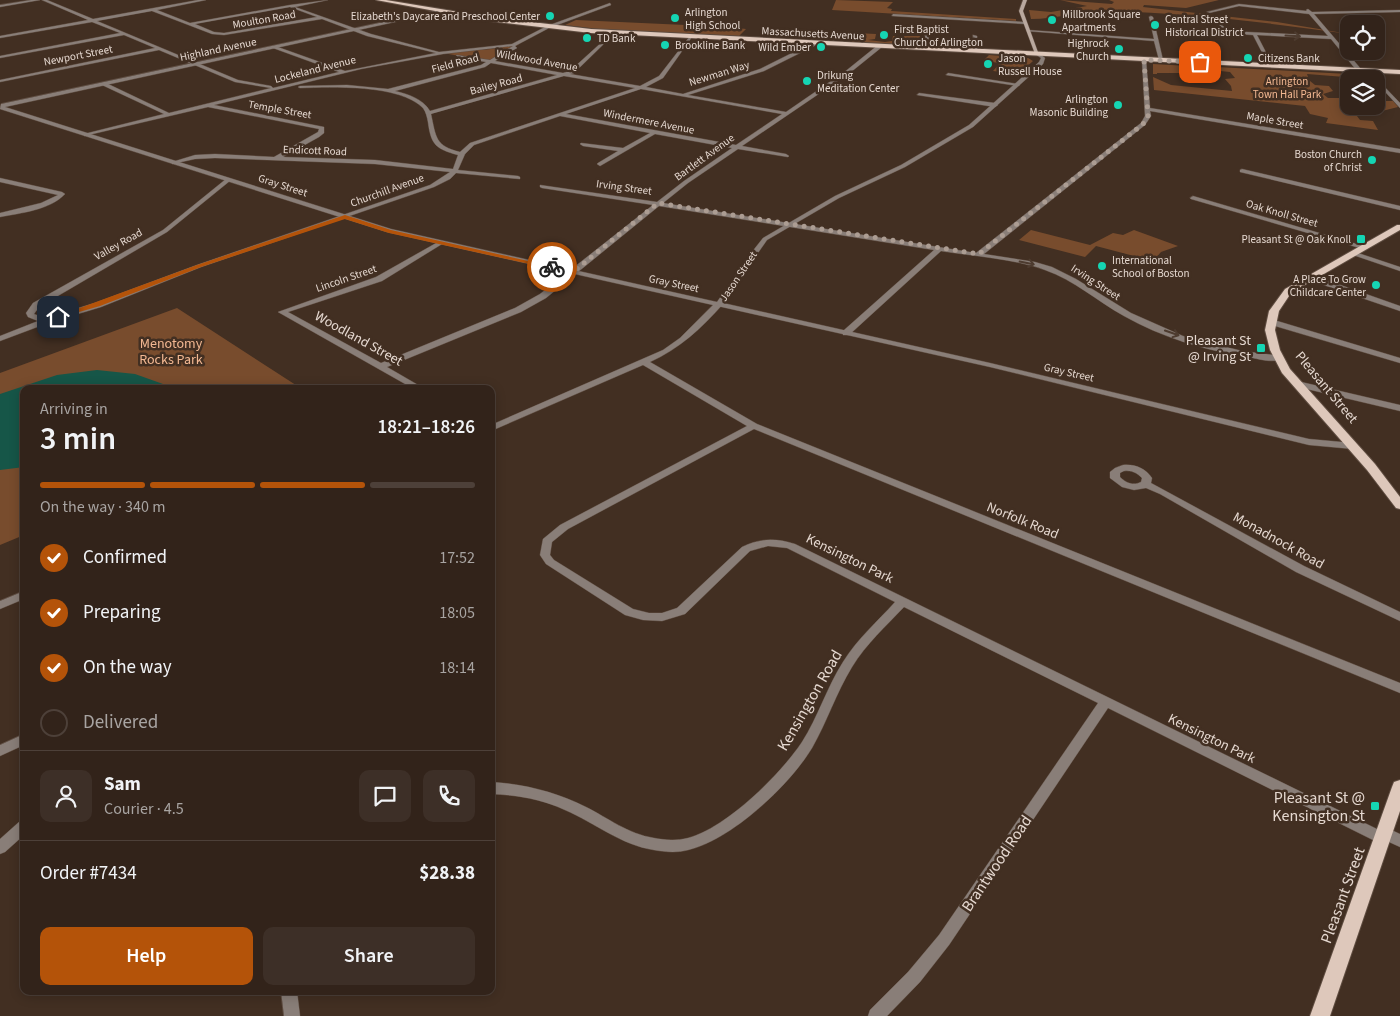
<!DOCTYPE html>
<html lang="en">
<head>
<meta charset="utf-8">
<style>
  body { margin:0; font-family:"Source Sans 3",sans-serif; background:#3d2f27; color:#f1f3f6; height:100vh; display:flex; flex-direction:column; font-size:19px; white-space:nowrap }
  * { box-sizing:border-box; margin:0 }
  p { font-size:16px; color:#a8a4a2 }
  .icon { flex:none; width:28px; height:28px; fill:none; stroke:currentColor; stroke-width:2; stroke-linecap:round; stroke-linejoin:round }
  .map { position:relative; flex:1; overflow:hidden }
  .drawer { position:absolute; left:20px; top:385px; width:475px; height:610px; display:flex; flex-direction:column; background:#32231a; border-radius:10px; box-shadow:0 2px 12px #0003,0 0 0 1px #4d4039 }
  .drawer>* { flex:none }
  .tools { position:absolute; left:1340px; top:15px; display:grid; gap:10px }
  .tools a { display:grid; place-items:center; width:45px; height:45px; border-radius:10px; background:#32231a; box-shadow:0 2px 12px #0003,0 0 0 1px #4d4039; font-size:25px }
  .pin { position:absolute; display:grid; place-items:center; width:42px; height:42px; color:#fff; margin:-21px; border-radius:10px; box-shadow:0 2px 8px #0006 }
  .courier { position:absolute; display:grid; place-items:center; width:50px; height:50px; margin:-25px; border:4px solid #b45309; border-radius:50%; background:#fff; color:#222; box-shadow:0 1px 6px #0007 }
  .head em { font-style:normal; font-weight:600 }
  .head div { display:flex; flex-direction:column-reverse }
  .head { display:flex; align-items:center; justify-content:space-between; height:85px; padding:0 20px }
  h1 { font-size:32px; font-weight:600; line-height:38px }
  .bar { display:grid; grid-template-columns:repeat(4,1fr); gap:8px 5px; align-content:center; height:60px; padding:0 20px }
  .bar i { height:6px; border-radius:4px; background:#4d4039 }
  .bar .selected { background:#b45309 }
  .bar p { grid-column:span 4 }
  .line { display:flex; align-items:center; gap:12px; padding:0 20px; border-top:1px solid #4d4039 }
  .line div { flex:1 }
  .round { display:grid; place-items:center; flex:none; width:52px; height:52px; border-radius:10px; background:#3d2f27 }
  ol { padding:0 20px; list-style:none }
  li { display:flex; align-items:center; gap:15px; height:55px }
  li p { margin-inline-start:auto }
  li .icon { padding:5px; border-radius:50%; background:#b45309; color:#fff; stroke-width:4 }
  li:last-child { color:#a8a4a2 }
  li i { width:28px; height:28px; border:2px solid #4d4039; border-radius:50% }
  .action { display:flex; gap:10px; margin-top:auto; padding:10px 20px }
  .action a { flex:1; height:58px; border-radius:10px; background:#b45309; color:#fff; font-size:20px; font-weight:600; line-height:58px; text-align:center }
  .action a+a { background:#3d2f27; color:#f1f3f6 }
  .map>svg:first-child { display:block }
  .green { fill:#784c2d }
  .water { fill:#165648 }
  .lines { fill:none; stroke-linecap:round; stroke-linejoin:round }
  .minor-casing { stroke:#5f4d41; stroke-width:1 }
  .tertiary-casing { stroke:#5f4d41; stroke-width:1 }
  .secondary-casing { stroke:#5f4d41; stroke-width:1 }
  .primary-casing { stroke:#5f4d41; stroke-width:2 }
  .minor { fill:#897e78; fill-rule:evenodd }
  .tertiary { fill:#897e78; fill-rule:evenodd }
  .secondary { fill:#b9a89e; fill-rule:evenodd }
  .primary { fill:#dec8bb; fill-rule:evenodd }
  .oneway { stroke:#4d3b2f }
  .route { fill:#b45309 }
  .done { stroke:#ac9d93; stroke-width:5; stroke-dasharray:0 9 }
  .poi-dot { fill:#15d5b3; stroke:#422f22; stroke-width:2 }
  .labels { text-anchor:middle; stroke-width:5; stroke-linejoin:round; paint-order:stroke }
  .far-poi-label { font-size:11px; fill:#e5d8d0; stroke:#422f22; text-anchor:start }
  .far-street-label { font-size:11px; fill:#e5d8d0; stroke:#422f22 }
  .far-park-label { font-size:11px; fill:#f3b892; stroke:#422f22 }
  .street-label { font-size:14px; fill:#e5d8d0; stroke:#422f22 }
  .poi-label { font-size:14px; fill:#e5d8d0; stroke:#422f22; text-anchor:end }
  .park-label { font-size:14px; fill:#f3b892; stroke:#422f22 }
  .near-street-label { font-size:16px; fill:#e5d8d0; stroke:#422f22 }
  .near-poi-label { font-size:16px; fill:#e5d8d0; stroke:#422f22; text-anchor:end }
</style>
</head>
<body>
<div class="map">
<svg width="1400" height="1016" viewBox="0 0 1400 1016">
  <rect width="100%" height="100%" fill="#422f22"/>
  <path class="green" d="M836 0 893 2 887 8 892 9 891 11 1016 19V21L832 10Z
    M1060 0 1112 4 1114 2 1109 0H1219L1186 8 1144 5 1143 7 1277 22 1349 34C1270 23 1190 13 1110 11 1084 10 1057 19 1031 19L1029 10 1051 12 1087 6Z
    M576 20 729 27 746 29 739 36 598 29 565 25Z
    M855 33 876 34 875 39 868 40 885 42 892 41 893 36H926V49L850 45Z
    M522 42 493 62 443 53 491 49Z
    M989 55 1028 58 1033 61 1019 74 993 71 1000 63 983 61Z
    M1153 64 1189 66 1191 70 1182 69 1183 73H1157V74H1153Z
    M1217 67 1367 75 1370 79 1307 74 1308 77H1305L1315 85 1329 86 1333 91 1323 94 1328 98H1349V106H1376V101H1393L1398 107 1382 111 1351 108 1360 120 1373 121 1378 130 1326 123 1328 118 1310 114 1305 106 1154 90 1153 77 1171 85 1232 91 1231 86 1225 79 1235 78 1230 72 1220 71Z
    M1031 230 1090 245 1113 233 1123 235 1134 230 1178 246 1161 252 1153 261 1096 246 1085 257 1019 240Z
    M177 308 302 389H24V535L0 545V373Z"/>
  <path class="water" d="M97 370 135 374 177 389H24V467L0 470V394L57 375Z"/>
  <g class="lines">
    <defs>
      <path id="minor" d="M31 0H40L0 7V5Z
        M42 0H47L93 19 198 0H206L157 10 190 23 290 5 328 0 295 7 371 34 439 52 512 44 547 26 610 3 611 5 549 28 515 46 517 48 495 61 563 73 570 71 613 32 614 34 574 73 570 74 640 86 659 76 690 36 692 37 663 78 646 87 683 94 760 69 814 42H818V44L764 71 688 95 786 112 847 70 878 45H882V47L851 72 742 146 786 154 789 156 788 157 738 149 688 183 663 203 976 253 1141 123 1145 116 1142 60 1144 59 1146 60 1150 108 1400 149V153L1150 111 1151 116 1145 125 984 254 1035 262 1052 267 1076 279 1131 313 1183 336 1242 351 1281 356 1282 358C1275 364 1258 359 1249 357 1206 351 1161 337 1124 316 1097 301 1074 280 1045 270 1016 259 972 256 941 251L849 335H843V331L934 250 659 206 546 298 521 312 387 367 425 389H414L278 312 376 277 438 242H442V244L382 281 288 312 381 363 515 308 540 294 653 205 542 188 540 187V185L657 202 684 181 732 148 655 134 600 166 597 164 598 163 618 151 583 146 580 144 581 143 623 148 650 133 560 116 474 145 465 154 458 170 518 176 520 177V179L456 173 450 179 434 187 201 267 101 307 48 323 0 341V336L38 321 28 317 26 313 33 303 163 230 226 179 231 180 167 232 39 307 34 314 45 318 95 303 197 265 430 185 450 172 375 164 215 158 195 159 172 164V162L195 155 215 154 274 157 318 132 319 129 208 107 84 136V134L164 114 102 85V83H106L169 113 271 88 235 82 159 50 0 82V80L155 48 124 35 0 58V56L120 33 92 22 0 38V36L88 20ZM290 7 317 17 224 33 214 32 195 24ZM152 11 212 34 224 35 322 19 367 36 436 53 345 71 275 46 273 48 339 72 273 88 271 86 238 80 97 21ZM513 46 490 60 456 55 458 57 486 62 481 65 388 89 347 85 300 86 298 87 300 88C332 87 399 84 423 108 426 112 427 117 428 122 431 145 436 149 458 155L453 169 375 160 283 157 319 137 324 133V127L214 105 361 69 443 54ZM491 63 557 75 430 111C423 99 408 94 395 91L485 67ZM564 76 635 88 470 143 460 152C435 146 436 137 431 114ZM641 89 782 114 736 145 566 114Z
        M1239 4 1307 11 1306 10 1308 9 1312 12 1400 10V12L1314 14 1361 69V71H1357L1331 39 1257 35 1273 66 1271 67 1269 66 1253 35 1226 33 1216 21H1218L1228 31 1328 36 1309 14 1239 6 1209 13 1207 12Z
        M893 14 1025 22 1027 23 1025 24 892 16Z
        M1151 16 1153 17 1163 60 1161 61 1159 60 1154 41 1026 31 1028 30 1154 39 1149 17Z
        M927 32 929 33 928 49 926 50 924 49 925 33Z
        M973 35 977 36 979 52 975 51Z
        M948 73 1018 84 1020 85 1018 86 946 75Z
        M1376 78 1400 103V108L1376 82V79H1374Z
        M919 93 995 103 998 105 995 107 917 95Z
        M1242 169 1400 206V210L1240 172V170Z
        M0 178 62 192 65 194C50 210 21 213 0 217V213L41 203 58 195 0 182Z
        M1193 196 1367 247 1368 248 1363 249 1191 199 1190 198Z
        M1355 252 1400 267V271L1353 255V253Z
        M1309 276H1315L1400 306V311L1309 280Z
        M716 302H722L723 304C702 328 679 349 650 362L757 424 1400 683V693L754 429 568 529 552 542 550 555 554 560 633 609 649 613H662L677 608 742 547C760 538 776 538 795 544L1379 830 1385 827 1400 834V847L1389 842 1384 845 1379 843 1108 708 949 945 920 982 887 1016H868L870 1010 908 972 939 935 1098 703 904 607C886 626 866 644 852 667 836 693 827 722 812 748 789 786 731 840 688 850 677 853 665 852 654 850 621 845 595 823 565 810 542 799 517 795 491 794V782C524 784 556 792 586 807 608 818 628 834 654 838 664 840 677 841 688 838 726 828 780 775 802 742 818 717 827 687 843 662 857 639 877 622 895 602L787 548 768 546 750 551 685 614 662 621 643 620 625 615 546 564 540 555 543 539 560 525 747 426 643 365 491 431V425L663 350 680 338Z
        M1268 320H1274L1400 358V363L1268 324Z
        M1297 381 1400 405V411L1294 386 1293 384Z
        M1123 465C1135 464 1145 468 1152 478L1151 483 1304 566 1400 612V621L1296 572 1160 494 1146 488 1134 490 1122 487 1110 478V472L1115 468ZM1124 471C1132 470 1137 473 1142 478L1141 482C1133 486 1126 483 1120 477V473Z
        M24 591V599L0 609V601Z
        M24 734V745L0 756V745Z
        M24 820V835L5 852 0 854V839L19 822Z
        M281 991H297L300 1016H284Z"/>
      <path id="tertiary" d="M440 10 441 12 5 107 391 229 717 302 748 257 763 238 835 196 901 165 969 125 1039 62 1041 58 1035 54 1039 53 1045 58 1043 64 973 127 905 167 839 198 767 240 723 303 990 363 1309 439 1353 443 1358 446 1353 449 1309 445 990 367 387 232 0 109 1 104Z"/>
      <path id="secondary" d="M1023 0H1027L1023 11 1039 55 1035 54 1019 11Z"/>
      <path id="primary" d="M376 0H386L489 17 591 29 1400 70V74L591 33 489 21Z
        M1397 225H1400V230L1291 293 1279 311 1275 330 1280 350 1290 369 1375 464 1400 497V509L1396 508 1367 470 1282 373 1270 350 1265 330 1269 311 1285 289Z
        M1400 780V811L1330 1016H1310L1392 787 1394 782Z"/>
    </defs>
    <use href="#minor" class="minor-casing"/>
    <use href="#tertiary" class="tertiary-casing"/>
    <use href="#secondary" class="secondary-casing"/>
    <use href="#primary" class="primary-casing"/>
    <use href="#minor" class="minor"/>
    <use href="#tertiary" class="tertiary"/>
    <use href="#secondary" class="secondary"/>
    <use href="#primary" class="primary"/>
  </g>
  <defs><path id="oneway-shaft" d="M-6 0H5M1.5-3L5.5 0L1.5 3" fill="none" stroke-width="1.6" stroke-linecap="round" stroke-linejoin="round" transform="scale(1.25)"/></defs>
  <g class="oneway">
    <use href="#oneway-shaft" transform="translate(1293 36) rotate(3)"/>
    <use href="#oneway-shaft" transform="translate(1027 263) rotate(11)"/>
    <use href="#oneway-shaft" transform="translate(1172 333) rotate(19)"/>
  </g>
  <path class="route" d="M345 215 391 230 555 267 552 269 389 233 345 219 201 267 100 306 58 318 55 317 197 265Z"/>
  <g class="lines">
    <path class="done" d="M552 267 573 272 658 203 979 254 1143 124 1148 116 1144 60 1200 62"/>
  </g>
  <g class="poi-dot">
    <circle cx="550" cy="16" r="5"/>
    <circle cx="675" cy="18" r="5"/>
    <circle cx="1052" cy="20" r="5"/>
    <circle cx="1155" cy="25" r="5"/>
    <circle cx="884" cy="35" r="5"/>
    <circle cx="587" cy="38" r="5"/>
    <circle cx="665" cy="45" r="5"/>
    <circle cx="821" cy="47" r="5"/>
    <circle cx="1119" cy="49" r="5"/>
    <circle cx="1248" cy="58" r="5"/>
    <circle cx="988" cy="64" r="5"/>
    <circle cx="807" cy="81" r="5"/>
    <circle cx="1118" cy="105" r="5"/>
    <circle cx="1372" cy="160" r="5"/>
    <rect x="1356" y="234" width="10" height="10" rx="2.5"/>
    <circle cx="1102" cy="266" r="5"/>
    <circle cx="1376" cy="285" r="5"/>
    <rect x="1256" y="343" width="10" height="10" rx="2.5"/>
    <rect x="1370" y="801" width="10" height="10" rx="2.5"/>
  </g>
  <g class="labels">
    <g class="far-poi-label">
      <text x="685" y="16">Arlington<tspan x="685" dy="13">High School</tspan></text>
      <text x="1062" y="18">Millbrook Square<tspan x="1062" dy="13">Apartments</tspan></text>
      <text x="540" y="20" text-anchor="end">Elizabeth's Daycare and Preschool Center</text>
      <text x="1165" y="23">Central Street<tspan x="1165" dy="13">Historical District</tspan></text>
      <text x="894" y="33">First Baptist<tspan x="894" dy="13">Church of Arlington</tspan></text>
      <text x="597" y="42">TD Bank</text>
      <text x="1109" y="47" text-anchor="end">Highrock<tspan x="1109" dy="13">Church</tspan></text>
      <text x="675" y="49">Brookline Bank</text>
      <text x="811" y="51" text-anchor="end">Wild Ember</text>
      <text x="998" y="62">Jason<tspan x="998" dy="13">Russell House</tspan></text>
      <text x="1258" y="62">Citizens Bank</text>
      <text x="817" y="79">Drikung<tspan x="817" dy="13">Meditation Center</tspan></text>
      <text x="1108" y="103" text-anchor="end">Arlington<tspan x="1108" dy="13">Masonic Building</tspan></text>
      <text x="1362" y="158" text-anchor="end">Boston Church<tspan x="1362" dy="13">of Christ</tspan></text>
      <text x="1351" y="243" text-anchor="end">Pleasant St @ Oak Knoll</text>
      <text x="1112" y="264">International<tspan x="1112" dy="13">School of Boston</tspan></text>
      <text x="1366" y="283" text-anchor="end">A Place To Grow<tspan x="1366" dy="13">Childcare Center</tspan></text>
    </g>
    <g class="far-street-label">
      <text transform="translate(264 19) rotate(-10)" y="4">Moulton Road</text>
      <text transform="translate(813 33) rotate(3)" y="4">Massachusetts Avenue</text>
      <text transform="translate(218 49) rotate(-12)" y="4">Highland Avenue</text>
      <text transform="translate(78 55) rotate(-11)" y="4">Newport Street</text>
      <text transform="translate(537 60) rotate(10)" y="4">Wildwood Avenue</text>
      <text transform="translate(455 63) rotate(-15)" y="4">Field Road</text>
      <text transform="translate(315 69) rotate(-14)" y="4">Lockeland Avenue</text>
      <text transform="translate(719 73) rotate(-17)" y="4">Newman Way</text>
      <text transform="translate(496 84) rotate(-15)" y="4">Bailey Road</text>
      <text transform="translate(280 109) rotate(10)" y="4">Temple Street</text>
      <text transform="translate(1275 120) rotate(10)" y="4">Maple Street</text>
      <text transform="translate(649 121) rotate(11)" y="4">Windermere Avenue</text>
      <text transform="translate(315 150) rotate(2)" y="4">Endicott Road</text>
      <text transform="translate(704 157) rotate(-36)" y="4">Bartlett Avenue</text>
      <text transform="translate(283 185) rotate(18)" y="4">Gray Street</text>
      <text transform="translate(624 187) rotate(8)" y="4">Irving Street</text>
      <text transform="translate(387 190) rotate(-20)" y="4">Churchill Avenue</text>
      <text transform="translate(1282 213) rotate(16)" y="4">Oak Knoll Street</text>
      <text transform="translate(118 244) rotate(-29)" y="4">Valley Road</text>
      <text transform="translate(738 276) rotate(-56)" y="4">Jason Street</text>
      <text transform="translate(346 278) rotate(-19)" y="4">Lincoln Street</text>
      <text transform="translate(1096 282) rotate(33)" y="4">Irving Street</text>
      <text transform="translate(674 283) rotate(12)" y="4">Gray Street</text>
      <text transform="translate(1069 372) rotate(13)" y="4">Gray Street</text>
    </g>
    <g class="far-park-label">
      <text x="1287" y="85">Arlington<tspan x="1287" dy="13">Town Hall Park</tspan></text>
    </g>
    <g class="street-label">
      <text transform="translate(359 338) rotate(29)" y="5">Woodland Street</text>
      <text transform="translate(1327 387) rotate(50)" y="5">Pleasant Street</text>
      <text transform="translate(1023 520) rotate(22)" y="5">Norfolk Road</text>
      <text transform="translate(1279 540) rotate(29)" y="5">Monadnock Road</text>
      <text transform="translate(850 558) rotate(26)" y="5">Kensington Park</text>
      <text transform="translate(1212 738) rotate(26)" y="5">Kensington Park</text>
    </g>
    <g class="poi-label">
      <text x="1251" y="345">Pleasant St<tspan x="1251" dy="16">@ Irving St</tspan></text>
    </g>
    <g class="park-label">
      <text x="171" y="348">Menotomy<tspan x="171" dy="16">Rocks Park</tspan></text>
    </g>
    <g class="near-street-label">
      <text transform="translate(809 700) rotate(-60)" y="6">Kensington Road</text>
      <text transform="translate(996 863) rotate(-56)" y="6">Brantwood Road</text>
      <text transform="translate(1342 895) rotate(-70)" y="6">Pleasant Street</text>
    </g>
    <g class="near-poi-label">
      <text x="1365" y="803">Pleasant St @<tspan x="1365" dy="18">Kensington St</tspan></text>
    </g>
  </g>
</svg>
<div class="tools">
<a><svg class="icon" aria-label="locate" viewBox="0 0 24 24"><circle cx="12" cy="12" r="6"/><path d="M12 2v4M12 18v4M2 12h4M18 12h4"/></svg></a>
<a><svg class="icon" aria-label="layers" viewBox="0 0 24 24"><path d="M12 4l9 5-9 5-9-5zM3 14l9 5 9-5"/></svg></a>
</div>
<div class="pin" style="left:1200px;top:62px;background:#ea580c"><svg class="icon" aria-label="bag" viewBox="0 0 24 24"><path d="M5 8h14l-1 12H6zM9 8a3 3 0 0 1 6 0"/></svg></div>
<div class="pin" style="left:58px;top:317px;background:#1f2937"><svg class="icon" aria-label="home" viewBox="0 0 24 24"><path d="M3 11l9-7 9 7M6 9v11h12V9"/></svg></div>
<div class="courier" style="left:552px;top:267px"><svg class="icon" aria-label="bike" viewBox="0 0 24 24"><circle cx="6" cy="16" r="4"/><circle cx="18" cy="16" r="4"/><path d="M6 16l4-8h5l3 8M10 8l3 8H6M13 5h3"/></svg></div>
<section class="drawer">
<div class="head"><div><h1>3 min</h1><p>Arriving in</p></div><em>18:21–18:26</em></div>
<div class="bar"><i class="selected"></i><i class="selected"></i><i class="selected"></i><i></i><p>On the way · 340 m</p></div>
<ol>
<li><svg class="icon" aria-label="check" viewBox="0 0 24 24"><path d="M5 12l5 5 9-10"/></svg>Confirmed<p>17:52</p></li>
<li><svg class="icon" aria-label="check" viewBox="0 0 24 24"><path d="M5 12l5 5 9-10"/></svg>Preparing<p>18:05</p></li>
<li><svg class="icon" aria-label="check" viewBox="0 0 24 24"><path d="M5 12l5 5 9-10"/></svg>On the way<p>18:14</p></li>
<li><i></i>Delivered</li>
</ol>
<div class="line" style="height:90px"><a class="round"><svg class="icon" aria-label="person" viewBox="0 0 24 24"><circle cx="12" cy="8" r="4"/><path d="M4 21q1-7 8-7t8 7"/></svg></a><div><b>Sam</b><p>Courier · 4.5</p></div><a class="round"><svg class="icon" aria-label="chat" viewBox="0 0 24 24"><path d="M4 5h16v11H9l-5 4z"/></svg></a><a class="round"><svg class="icon" aria-label="phone" viewBox="0 0 24 24"><path d="M5 4h4l2 5-3 2q2 4 5 5l2-3 5 2v4C11 20 4 13 5 4z"/></svg></a></div>
<div class="line" style="height:65px"><div>Order #7434</div><b>$28.38</b></div>
<div class="action"><a>Help</a><a>Share</a></div>
</section>
</div>
</body>
</html>
